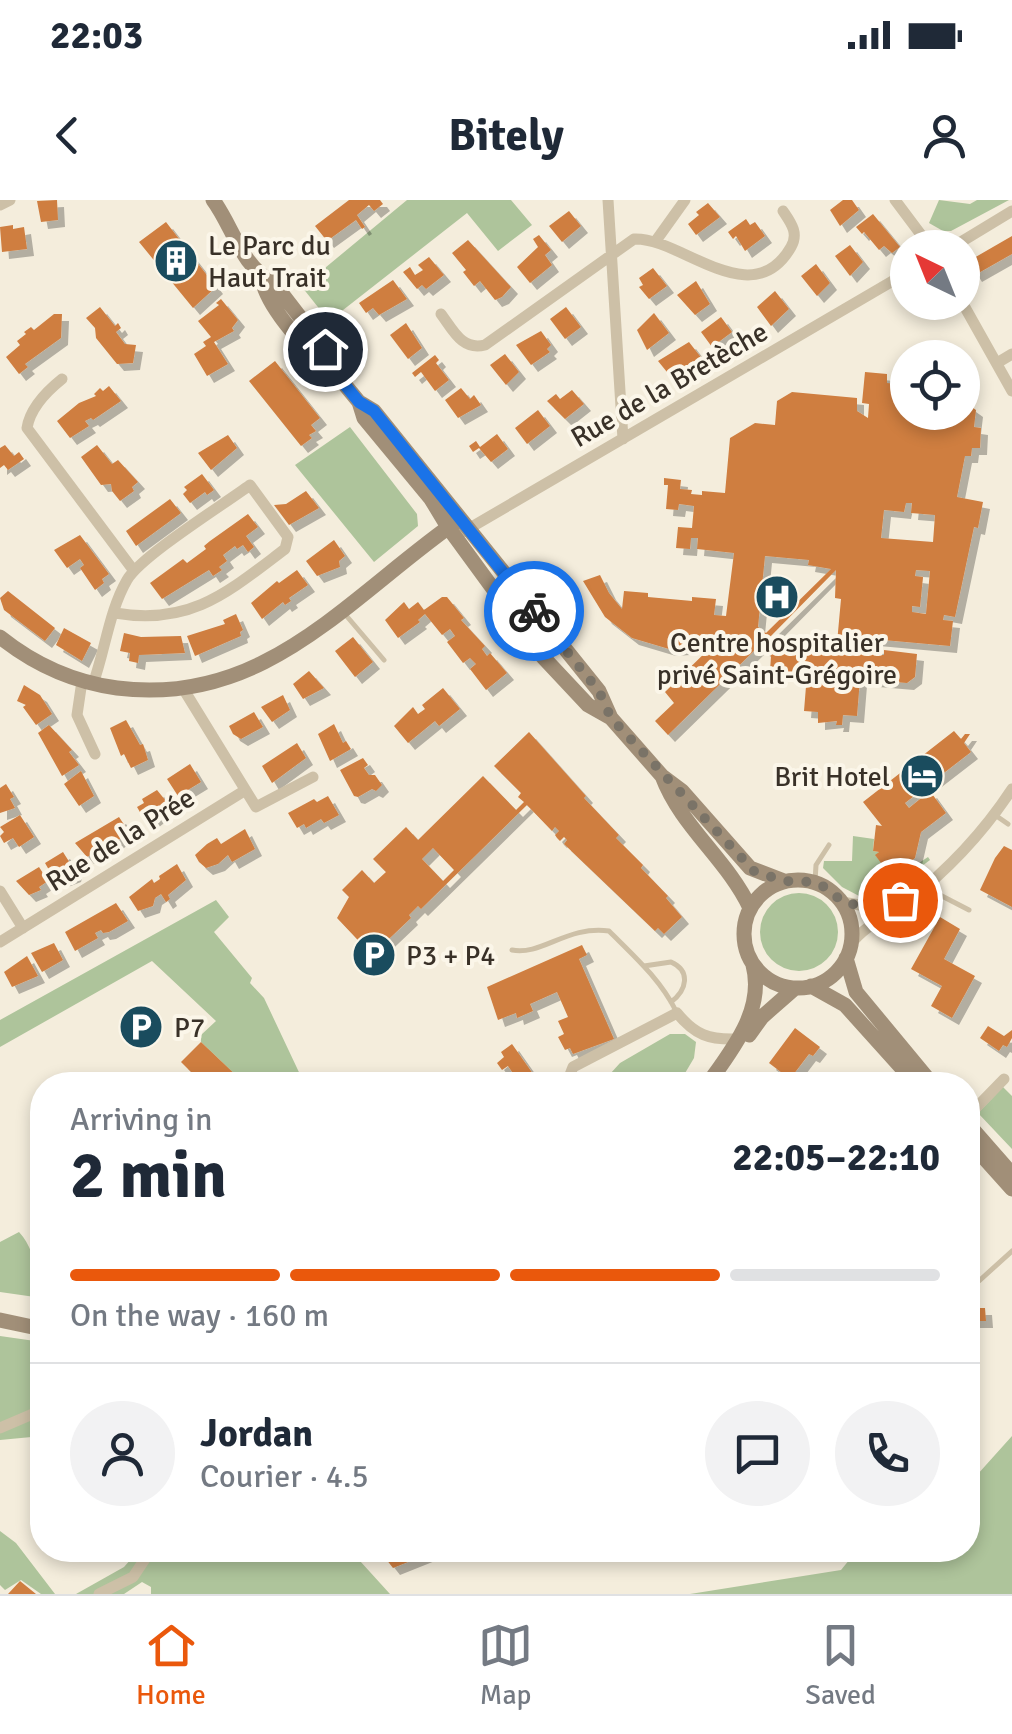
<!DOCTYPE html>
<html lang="en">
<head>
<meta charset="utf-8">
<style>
  body { margin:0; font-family:Signika,sans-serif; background:#f2f2f3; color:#1f2937; height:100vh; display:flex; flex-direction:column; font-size:38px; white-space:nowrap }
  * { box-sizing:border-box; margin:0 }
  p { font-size:32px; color:#747a83 }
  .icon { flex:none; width:55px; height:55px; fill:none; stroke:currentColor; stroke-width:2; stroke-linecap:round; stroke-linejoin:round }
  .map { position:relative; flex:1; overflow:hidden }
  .panel { position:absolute; left:30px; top:872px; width:950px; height:490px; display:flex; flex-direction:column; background:#fff; border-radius:40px; box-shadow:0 5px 15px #0003 }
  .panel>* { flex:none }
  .needle { width:65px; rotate:317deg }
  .fabs { position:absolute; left:890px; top:30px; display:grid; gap:20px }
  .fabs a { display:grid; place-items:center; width:90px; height:90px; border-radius:50%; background:#fff; box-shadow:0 5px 15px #0003; font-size:50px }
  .pin { position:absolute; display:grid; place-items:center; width:85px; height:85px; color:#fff; margin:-42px; border:5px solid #fff; border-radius:50%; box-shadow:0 2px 10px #0007 }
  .courier { position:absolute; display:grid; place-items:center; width:100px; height:100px; margin:-50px; border:8px solid #1a73e8; border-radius:50%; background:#fff; color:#222; box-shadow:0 2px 12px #0007 }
  .overview em { font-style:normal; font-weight:800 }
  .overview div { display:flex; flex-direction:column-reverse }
  .overview { display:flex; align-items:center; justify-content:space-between; height:170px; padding:0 40px }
  h1 { font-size:65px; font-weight:800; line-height:75px }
  .bar { display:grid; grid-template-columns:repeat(4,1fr); gap:15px 10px; align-content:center; height:120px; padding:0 40px }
  .bar i { height:12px; border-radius:8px; background:#e0e1e3 }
  .bar .selected { background:#ea580c }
  .bar p { grid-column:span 4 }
  .line { display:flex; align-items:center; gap:25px; padding:0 40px; border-top:2px solid #e0e1e3 }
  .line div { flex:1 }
  .round { display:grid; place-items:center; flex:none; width:105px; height:105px; border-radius:52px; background:#f2f2f3 }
  .status { display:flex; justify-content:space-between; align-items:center; height:70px; padding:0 50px; background:#fff; direction:ltr }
  .status svg { height:28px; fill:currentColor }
  header { display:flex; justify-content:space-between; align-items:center; height:130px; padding:0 40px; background:#fff; font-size:45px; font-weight:800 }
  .dock { display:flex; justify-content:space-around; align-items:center; height:140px; border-top:2px solid #e0e1e3; background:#fff; font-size:28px; color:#747a83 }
  .dock a { display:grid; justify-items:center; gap:5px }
  .dock .selected { color:#ea580c }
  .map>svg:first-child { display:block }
  .green { fill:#aec49b }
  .building { fill:#cf7e40; fill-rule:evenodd; filter:url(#shadow) }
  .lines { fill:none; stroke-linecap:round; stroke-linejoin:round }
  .lane { stroke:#cdc0a7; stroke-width:5 }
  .street { stroke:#cdc0a7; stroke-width:11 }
  .secondary { stroke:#a18f78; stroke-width:15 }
  .done { stroke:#7a7367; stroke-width:10; stroke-dasharray:0 18 }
  .route { stroke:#1a73e8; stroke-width:12 }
  .labels { text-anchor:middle; stroke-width:8; stroke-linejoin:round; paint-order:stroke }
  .poi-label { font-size:28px; fill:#393128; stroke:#fbf6e9; text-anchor:start }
  .street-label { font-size:28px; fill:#393128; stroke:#fbf6e9 }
</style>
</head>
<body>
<div class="status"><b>22:03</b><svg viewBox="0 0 49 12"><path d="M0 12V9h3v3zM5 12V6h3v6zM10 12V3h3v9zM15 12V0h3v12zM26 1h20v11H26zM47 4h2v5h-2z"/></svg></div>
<header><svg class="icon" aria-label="back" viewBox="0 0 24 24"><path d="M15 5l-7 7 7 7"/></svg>Bitely<svg class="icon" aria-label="person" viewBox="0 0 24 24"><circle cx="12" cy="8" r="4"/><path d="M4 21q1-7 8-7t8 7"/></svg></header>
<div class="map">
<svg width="1012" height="1394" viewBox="0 0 1012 1394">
  <defs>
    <filter id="shadow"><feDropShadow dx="7" dy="7" stdDeviation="0" flood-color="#0004"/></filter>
  </defs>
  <rect width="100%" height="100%" fill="#f4eddc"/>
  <path class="green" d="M407 0H511L532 25 498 51 467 13 329 121 302 87Z
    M939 0 970 4 977 0H1009L951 31H943L929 23Z
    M350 227 417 314 418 326 374 362 295 265Z
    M853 636 874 639 873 651 879 652 876 656 896 678 928 657 930 660 890 690 861 697 842 687 823 668 824 661H852Z
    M760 732a39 39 0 1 1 78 0a39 39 0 1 1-78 0Z
    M216 700 229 717 214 732 252 778 250 783 264 798 305 885H239L241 880 201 842V835L216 821 152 761 0 847V820Z
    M670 834H685L696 842 694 858 678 885H600L620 863Z
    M1003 887 1012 896V949L978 913Z
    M19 1032C31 1045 31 1057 42 1070V1098L0 1092V1042Z
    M0 1136 42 1142V1236L0 1240Z
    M1012 1236V1394H690L841 1370 854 1354 860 1353 897 1360 910 1350H968V1285Z
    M0 1331 16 1343 55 1394H41L21 1380 5 1390 0 1385Z
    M139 1350H350L390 1394H151V1387L142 1382 124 1394H76L124 1367Z"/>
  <path class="building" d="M57 0 58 20 41 22 37 1Z
    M349 0H380L383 4 374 11 369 5 357 15 365 27 362 29 356 20 327 41 315 26Z
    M843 0H852L859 10 840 26 830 10Z
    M708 3 720 17 696 35 688 24 699 15 696 12Z
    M569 11 581 26 562 42 549 26Z
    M873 14 900 47 892 53 884 46 879 50 864 32 862 34 856 27Z
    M746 19 750 25 755 22 765 36 745 51 736 36 733 39 728 32Z
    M166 22 216 87 193 108 139 42Z
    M13 25V29L24 27 27 49 2 52 0 27Z
    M539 35 551 50 545 55 552 65 530 83 517 67 538 47 533 39Z
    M1012 36V54L975 75 967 62Z
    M468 40 511 87 502 97 495 100 480 81 474 86 463 72 466 70 452 53Z
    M850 45 863 62 850 76 835 56Z
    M429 57 444 75 426 89 422 85 417 89 403 72 410 67 415 75 423 70 418 65Z
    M816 64 830 83 817 96 801 76Z
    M653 68 667 86 649 99 639 87 643 85 639 78Z
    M393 80 407 99 379 115 373 108 366 113 359 103Z
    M696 81 710 104 695 115 677 95Z
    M775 91 789 109 771 126 757 107Z
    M221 99 238 120 232 128 234 131 214 142 228 164 207 176 194 154 206 146 203 142 211 137 198 121 219 105 216 103Z
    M100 107 115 126 118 123 121 128 116 132 125 144 136 145 133 163 117 164 96 138 95 128 86 118Z
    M566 107 581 127 565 139 550 119Z
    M654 113 669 133 647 150 637 130Z
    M54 114H62L61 138 25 164 28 167 19 174 6 157 20 145 17 141 26 134 24 132 31 127 34 130Z
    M721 117 732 132 712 147 701 132Z
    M406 123 422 148 408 159 390 135Z
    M541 131 551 145 547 149 550 152 531 165 516 145Z
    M689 142 703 160 696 165 693 161 671 177 658 161Z
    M505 154 519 172 506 185 490 165Z
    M435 155 439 160 436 163 449 180 435 191 421 172 415 177 412 173Z
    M275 161 320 218 311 225 316 231 309 235 312 238 301 246 249 181Z
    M865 172 887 174V183L908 185V212H962V200L976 210 974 227 981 228 980 248H972L971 256H965L957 297 983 302 978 328 974 327 955 417 944 415 943 420 953 421 950 446 872 439 871 446 878 447 877 455H884V450L917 454 915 477 907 483 860 479 857 516 843 515 842 525H836L837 521 818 523V512L804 511 807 474 770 471 771 456 759 446 668 535 655 521 674 503 665 492 715 443 713 441 697 447 669 449 632 438 605 417 583 381 600 375 609 393 622 409 624 391 648 393V397L692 401V397L716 399 714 415 726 416 734 353 697 349 698 338H691L690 349 676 348 678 327 692 328 694 306 679 304 678 310 666 309 668 285H664V278L681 280 680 289 692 290 691 294 702 295V291L725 293 730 238 755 223 775 225 777 201 792 192 857 198V211L868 218 869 204 862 203ZM906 303H912L911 313 935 315 933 342 881 338 884 310 904 312ZM765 356 809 360 808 365 831 369 766 433 758 427ZM836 370 835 398 841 399 837 443 789 437 769 438ZM916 370 930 371 926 414 912 412V406L920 407 923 377 915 376Z
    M109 186 121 201 93 220 91 218 85 221 89 226 70 238 57 221 79 203 96 196 94 194 100 188 103 191Z
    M461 188 470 199 474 195 481 205 458 218 445 200Z
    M572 190 584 204 565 219 547 201 556 194 560 199Z
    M538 210 550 226 527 244 515 228Z
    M497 234 508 249 491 262 479 248 473 252 469 246 476 241 480 247Z
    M228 235 237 248 211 270 198 253Z
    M5 245 14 256 19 252 24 259 8 270 4 265 0 268V248Z
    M97 245 112 264 118 260 138 282 132 287 134 291 120 301 112 291 111 284 101 285 81 257Z
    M202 274 214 290 207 295 205 292 190 303 183 294 187 290 184 287Z
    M306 291 319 308 289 325 274 305 286 304Z
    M170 299 181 313 136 346 126 331Z
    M248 314 258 327 246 336 254 347 248 352 243 345 237 349 235 346 223 355 227 361 219 367 222 370 213 376 209 370 162 399 150 383 183 359 187 363 206 349 204 346 210 341Z
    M80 335 109 374 102 379 104 383 95 390 80 368 84 365 80 359 67 368 54 350Z
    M334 340 345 356 339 361 340 367 317 376 306 361Z
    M297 370 308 385 289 398 291 401 285 405 283 402 262 419 251 403 277 381 279 383Z
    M8 391 55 428 45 441 4 410 0 398Z
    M442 397H447L464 418 461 420 485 446 482 449 487 456 490 453 507 473 486 490 470 469 476 464 470 458 463 463 447 442 455 436 450 429 442 435 425 414 418 420 420 422 398 438 385 420 404 402 409 409 418 402 424 410Z
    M236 414 243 430 240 432 241 436 195 456 187 436 225 424 223 420Z
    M64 428 91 443 82 461 56 445Z
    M124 433 141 437 181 436 185 453 139 455 138 463 129 461 130 453 120 451Z
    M353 437 373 462 355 477 335 451Z
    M309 471 324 488 303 499 293 484Z
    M24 485 40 495 52 514 36 525 23 507 26 505 17 501Z
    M443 488 460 509 439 526 435 521 408 543 394 526 413 507 418 514 425 509 422 505Z
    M283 495 290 510 272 522 261 507Z
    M254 512 263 527 241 539 233 534 229 526Z
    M126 520 140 545 143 544 148 560 131 568 124 554 121 556 110 528Z
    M334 524 343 543 346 541 351 549 330 561 318 534Z
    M49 525 72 550 69 552 79 565 62 576 38 533Z
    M954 531 961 539 965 534H970L964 543 971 552 905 603 909 608 930 591 946 613 921 632 915 658 891 676 875 655 879 652 873 651 876 625 882 626 863 602Z
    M529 532 586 596 584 598 619 635 616 638 643 665 641 668 668 696 666 698 682 717 664 734 658 728 655 731 564 644 567 640 564 637 560 641 557 638 555 635 559 631 555 627 552 631 527 605 421 709 418 706 409 715 411 718 372 755 337 718 349 697 342 690 362 670 374 683 386 672 373 659 406 627 418 640 483 576 516 610 524 602 518 597 521 593 494 566ZM433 648 454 670 443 681 422 659Z
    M297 543 306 558 272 583 262 566Z
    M363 558 368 565 364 568 369 575H375L382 585 376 591 372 589 358 597 354 596 340 570Z
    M190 564 201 582 178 596 167 579Z
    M81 571 94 596 79 606 64 584Z
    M6 584 14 597 10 599 15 608 0 613V588Z
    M157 590 170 606 147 624 137 607 144 603 142 599Z
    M328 596 339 615 324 623 321 619 306 628 304 624 297 628 288 613 314 599 317 602Z
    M20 615 34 637 19 647 13 638 4 643 0 636 4 632 0 627Z
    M119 617 129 632 101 653 99 650 87 657 75 643Z
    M245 629 255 649 232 662 228 655 218 664 206 668 199 662 195 655 207 644 217 638 221 644Z
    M1004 646 1012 650V707L980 690 995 658Z
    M63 652 75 671 74 675 56 682 45 663Z
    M177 664 186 680 168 695 170 699 166 702 161 694 155 698 153 706 138 711 129 697 152 679 154 683 160 679 159 676Z
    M39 667 48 681 39 687 41 690 29 695 16 681Z
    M116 703 128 721 109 732 103 733 101 730 95 733 98 738 75 751 65 732Z
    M940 717 960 729 944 759 975 776 952 818 931 806 942 786 911 769Z
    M54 743 63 760 42 772 31 753Z
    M582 745 587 755 579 759 614 839 573 854 570 848 565 850 558 837 564 834 558 821 568 817 557 792 530 804 533 811 517 818 516 813 498 820 487 787Z
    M27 756 38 776 12 787 4 772Z
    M988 826 1004 836 1012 830V838L1007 847 1003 845 999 851 980 838Z
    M795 828 820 847 813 856 809 854 790 879 769 863Z
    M201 842 241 880 236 885H194L199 880 181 862Z
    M512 844 531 871 541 885H516L519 882 508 866 502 870 497 863 504 857 501 852Z
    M972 1108H985L986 1121H972Z
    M379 1350H438L393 1368Z
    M20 1381 36 1394H8Z"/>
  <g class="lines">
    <path class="lane" d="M344 413 384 460
      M995 615 1008 624
      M815 682 816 665 829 645
      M931 685 940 695 969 710
      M512 750C541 756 568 725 609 731 634 756 660 779 676 811
      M644 766 671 762C691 771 687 790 671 802
      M979 1081 1012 1051
      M458 1351 461 1350"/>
    <path class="street" d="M608 0 623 239
      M895 0 931 48
      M0 5 10 0
      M655 42 685 0
      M951 48 1012 11
      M962 102 1012 191
      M441 114C453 130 462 151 485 145L634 39C681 37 752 115 791 47 799 33 791 23 783 11
      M997 163 1012 154
      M62 179C47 191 30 209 27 228L134 371
      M463 332 908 72
      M82 481 77 515 95 554
      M93 484C105 451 109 411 127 380 141 356 223 305 250 285L288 337 285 349C228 392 191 426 115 413
      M184 490 256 607 313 577
      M0 691 23 728
      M842 702 877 708 903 699
      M0 742 244 591
      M851 744C865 725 888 716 907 702 948 670 983 633 1012 589
      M566 885 573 867 677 813C695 835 709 840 737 839
      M968 916 1004 879
      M0 1228 42 1210
      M99 1394 133 1377 151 1350"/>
    <path class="secondary" d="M213 0C232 25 242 68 273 82L337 165 336 174
      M262 77C264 106 309 150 328 173L336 174 359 202 374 211 599 491 611 518 662 576 682 591 750 668 784 681
      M359 202 364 218 431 299 448 327 543 457 588 505 611 518
      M0 437C35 465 73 482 117 488 266 507 349 396 460 319
      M662 576C681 627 727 659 750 708
      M744 734a54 54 0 1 1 108 0a54 54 0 1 1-108 0Z
      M846 758 856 792 933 885
      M811 786 845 805 917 885
      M749 835 762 817 795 788
      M707 885C732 850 765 810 753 765
      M968 924 1012 974
      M968 940 1012 989
      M0 1120 42 1129"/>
  </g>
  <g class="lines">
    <path class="done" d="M534 411 599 491 611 518 754 671 784 681 815 682 830 690 842 702 852 704 877 708 900 700"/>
    <path class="route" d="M325 149 337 166 336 174 359 202 374 211 534 411"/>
  </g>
  <defs>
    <symbol id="building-disc" viewBox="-11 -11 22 22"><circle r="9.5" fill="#1a4c5e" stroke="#fbf6e9"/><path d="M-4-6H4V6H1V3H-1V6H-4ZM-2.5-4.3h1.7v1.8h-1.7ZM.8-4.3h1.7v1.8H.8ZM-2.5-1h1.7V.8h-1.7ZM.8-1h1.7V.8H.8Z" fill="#fff"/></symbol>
    <symbol id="hospital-disc" viewBox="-11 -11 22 22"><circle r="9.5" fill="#1a4c5e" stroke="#fbf6e9"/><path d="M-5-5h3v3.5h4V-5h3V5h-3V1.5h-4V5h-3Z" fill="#fff"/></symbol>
    <symbol id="hotel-disc" viewBox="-11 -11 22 22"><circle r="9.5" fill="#1a4c5e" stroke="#fbf6e9"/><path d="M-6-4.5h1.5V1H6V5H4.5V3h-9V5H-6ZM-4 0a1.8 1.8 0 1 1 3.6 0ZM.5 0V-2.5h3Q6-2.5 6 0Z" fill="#fff"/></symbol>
    <symbol id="parking-disc" viewBox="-11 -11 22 22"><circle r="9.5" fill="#1a4c5e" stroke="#fbf6e9"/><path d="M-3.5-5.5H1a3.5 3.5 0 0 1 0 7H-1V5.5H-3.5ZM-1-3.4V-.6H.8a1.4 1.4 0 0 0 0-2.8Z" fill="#fff"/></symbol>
  </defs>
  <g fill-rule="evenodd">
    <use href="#building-disc" x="151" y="36" width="50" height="50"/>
    <use href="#hospital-disc" x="752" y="372" width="50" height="50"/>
    <use href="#hotel-disc" x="897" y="551" width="50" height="50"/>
    <use href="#parking-disc" x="349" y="730" width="50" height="50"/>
    <use href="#parking-disc" x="116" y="802" width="50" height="50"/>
  </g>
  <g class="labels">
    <g class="poi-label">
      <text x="208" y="55">Le Parc du<tspan x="208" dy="32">Haut Trait</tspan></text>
      <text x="777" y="452" text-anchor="middle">Centre hospitalier<tspan x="777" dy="32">privé Saint-Grégoire</tspan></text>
      <text x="890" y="586" text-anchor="end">Brit Hotel</text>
      <text x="406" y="765">P3 + P4</text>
      <text x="174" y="837">P7</text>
    </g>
    <g class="street-label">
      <text transform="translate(669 184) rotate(-30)" y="10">Rue de la Bretèche</text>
      <text transform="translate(120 639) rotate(-32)" y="10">Rue de la Prée</text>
    </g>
  </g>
</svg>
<div class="fabs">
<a><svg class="needle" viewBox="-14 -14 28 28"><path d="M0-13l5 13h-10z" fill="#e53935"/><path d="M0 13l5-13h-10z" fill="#747a83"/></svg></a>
<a><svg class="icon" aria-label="locate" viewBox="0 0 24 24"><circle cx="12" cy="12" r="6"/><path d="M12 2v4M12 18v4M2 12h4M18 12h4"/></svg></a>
</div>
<div class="pin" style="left:900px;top:700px;background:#ea580c"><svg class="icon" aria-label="bag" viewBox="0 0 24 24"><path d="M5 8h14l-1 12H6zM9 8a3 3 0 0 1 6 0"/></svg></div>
<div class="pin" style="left:325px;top:149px;background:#1f2937"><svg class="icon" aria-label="home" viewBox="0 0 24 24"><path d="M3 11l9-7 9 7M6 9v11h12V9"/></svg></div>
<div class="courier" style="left:534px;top:411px"><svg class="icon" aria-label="bike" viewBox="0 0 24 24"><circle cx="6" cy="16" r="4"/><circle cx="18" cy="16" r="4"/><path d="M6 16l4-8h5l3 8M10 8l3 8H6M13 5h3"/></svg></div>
<section class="panel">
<div class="overview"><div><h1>2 min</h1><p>Arriving in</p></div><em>22:05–22:10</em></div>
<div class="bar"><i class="selected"></i><i class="selected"></i><i class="selected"></i><i></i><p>On the way · 160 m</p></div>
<div class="line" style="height:180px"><a class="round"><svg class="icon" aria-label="person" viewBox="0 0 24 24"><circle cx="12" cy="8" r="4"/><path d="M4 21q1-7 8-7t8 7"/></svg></a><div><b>Jordan</b><p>Courier · 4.5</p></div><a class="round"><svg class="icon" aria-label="chat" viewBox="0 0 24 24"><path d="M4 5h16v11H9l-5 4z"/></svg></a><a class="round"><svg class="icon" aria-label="phone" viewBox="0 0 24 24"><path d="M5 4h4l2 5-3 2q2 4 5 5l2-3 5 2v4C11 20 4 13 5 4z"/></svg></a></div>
</section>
</div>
<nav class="dock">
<a class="selected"><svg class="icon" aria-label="home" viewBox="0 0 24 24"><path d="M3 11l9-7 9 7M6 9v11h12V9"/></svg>Home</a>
<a><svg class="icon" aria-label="map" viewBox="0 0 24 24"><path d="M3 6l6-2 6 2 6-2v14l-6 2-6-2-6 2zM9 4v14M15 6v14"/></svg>Map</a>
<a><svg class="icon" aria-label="saved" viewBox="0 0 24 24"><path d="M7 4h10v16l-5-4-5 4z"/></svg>Saved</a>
</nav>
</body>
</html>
